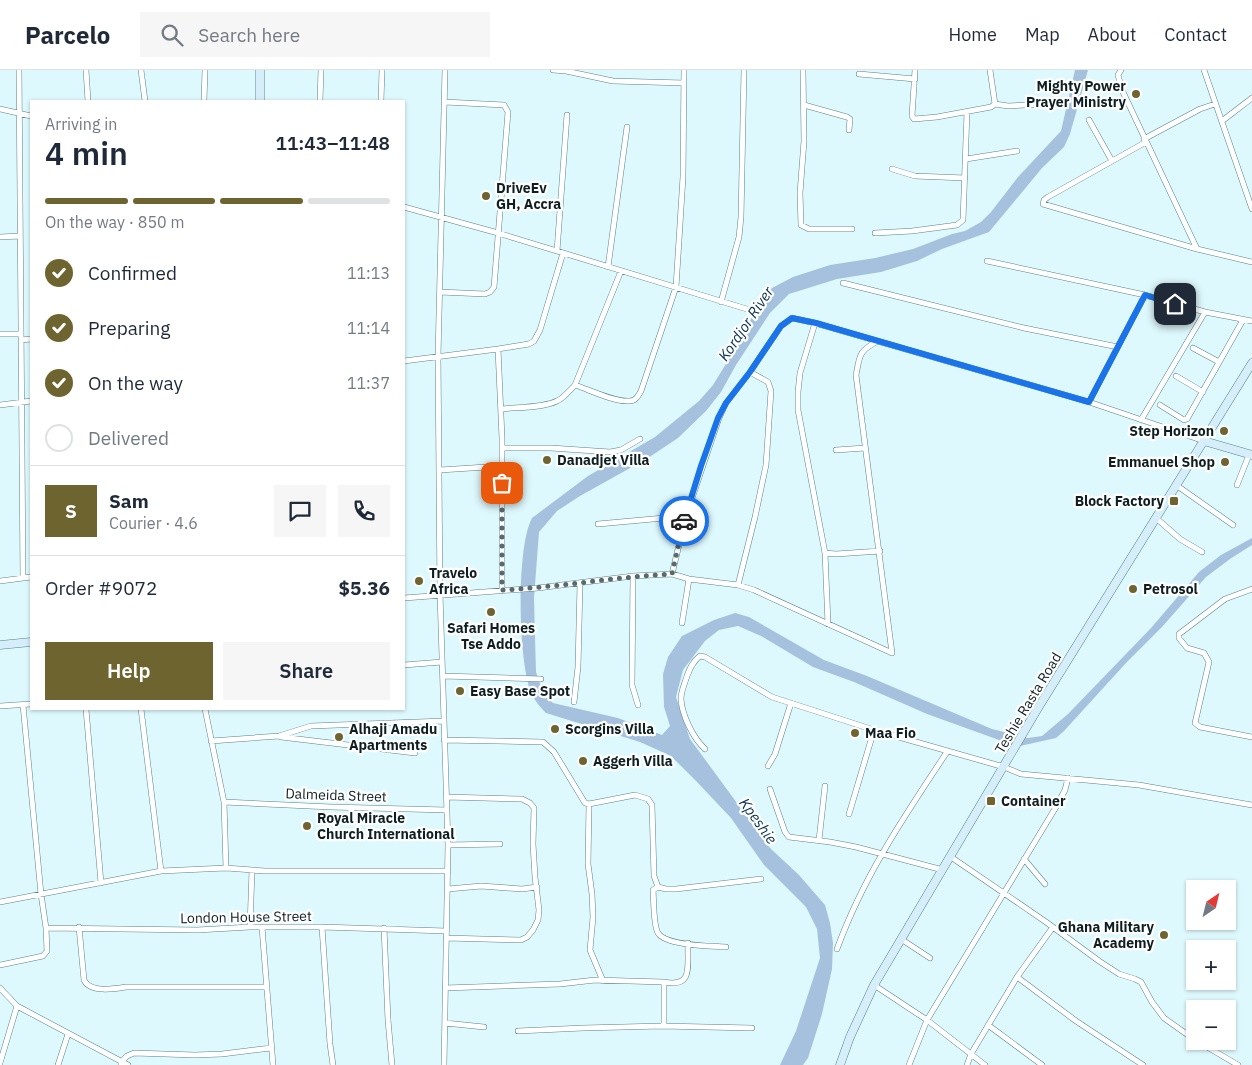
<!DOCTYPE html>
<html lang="en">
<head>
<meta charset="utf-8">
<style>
  body { margin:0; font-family:"IBM Plex Sans",sans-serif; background:#f6f6f7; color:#1f2937; height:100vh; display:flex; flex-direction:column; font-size:19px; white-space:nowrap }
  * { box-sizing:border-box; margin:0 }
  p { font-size:16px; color:#747a83 }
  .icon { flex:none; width:28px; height:28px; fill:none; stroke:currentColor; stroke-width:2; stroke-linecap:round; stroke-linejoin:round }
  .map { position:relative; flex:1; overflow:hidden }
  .panel { position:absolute; left:30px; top:30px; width:375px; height:610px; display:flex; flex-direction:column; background:#fff; border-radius:0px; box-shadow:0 1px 4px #0004 }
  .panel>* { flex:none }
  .needle { width:32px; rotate:35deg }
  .fabs { position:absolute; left:1186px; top:810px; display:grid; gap:10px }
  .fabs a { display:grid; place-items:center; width:50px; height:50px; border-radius:0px; background:#fff; box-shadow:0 1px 4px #0004; font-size:25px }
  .pin { position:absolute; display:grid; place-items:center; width:42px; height:42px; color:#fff; margin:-21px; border-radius:10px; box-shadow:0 2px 8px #0006 }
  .courier { position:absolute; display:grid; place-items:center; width:50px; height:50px; margin:-25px; border:4px solid #1a73e8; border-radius:50%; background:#fff; color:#222; box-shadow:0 1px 6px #0007 }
  .headline em { font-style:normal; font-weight:600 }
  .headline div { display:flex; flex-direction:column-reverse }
  .headline { display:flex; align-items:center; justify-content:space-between; height:85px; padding:0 15px }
  h1 { font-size:32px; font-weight:600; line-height:38px }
  .bar { display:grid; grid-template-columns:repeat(4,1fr); gap:8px 5px; align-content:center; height:60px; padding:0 15px }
  .bar i { height:6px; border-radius:4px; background:#e0e1e3 }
  .bar .selected { background:#6d6430 }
  .bar p { grid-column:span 4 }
  .line { display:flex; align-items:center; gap:12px; padding:0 15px; border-top:1px solid #e0e1e3 }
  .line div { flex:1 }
  .round { display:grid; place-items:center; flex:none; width:52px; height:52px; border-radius:0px; background:#f6f6f7 }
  ol { padding:0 15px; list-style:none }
  li { display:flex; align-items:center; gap:15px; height:55px }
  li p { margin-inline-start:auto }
  li .icon { padding:5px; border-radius:50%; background:#6d6430; color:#fff; stroke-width:4 }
  li:last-child { color:#747a83 }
  li i { width:28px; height:28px; border:2px solid #e0e1e3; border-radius:50% }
  .primary-button { display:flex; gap:10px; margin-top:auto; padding:10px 15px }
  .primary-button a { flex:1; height:58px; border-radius:0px; background:#6d6430; color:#fff; font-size:20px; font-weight:600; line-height:58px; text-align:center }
  .primary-button a+a { background:#f6f6f7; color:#1f2937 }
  header { display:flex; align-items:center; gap:30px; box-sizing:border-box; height:70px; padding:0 25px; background:#fff; border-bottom:1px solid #e0e1e3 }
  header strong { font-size:24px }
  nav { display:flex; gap:28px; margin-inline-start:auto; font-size:18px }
  .search { width:350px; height:45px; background:#f6f6f7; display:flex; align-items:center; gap:12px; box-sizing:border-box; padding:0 18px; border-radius:0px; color:#747a83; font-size:19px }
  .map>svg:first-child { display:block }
  .water { fill:#a6c1de }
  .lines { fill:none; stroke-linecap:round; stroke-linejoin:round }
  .street-casing { stroke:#598389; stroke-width:6 }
  .secondary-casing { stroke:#598389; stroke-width:9 }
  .street { stroke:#fff; stroke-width:5 }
  .secondary { stroke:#d5eefa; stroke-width:8 }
  .done { stroke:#576b6f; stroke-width:5; stroke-dasharray:0 9 }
  .route { stroke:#1a73e8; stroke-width:6 }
  .poi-dot { fill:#6d6430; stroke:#fff; stroke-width:2 }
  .labels { text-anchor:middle; stroke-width:4.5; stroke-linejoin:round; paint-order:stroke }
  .poi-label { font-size:14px; font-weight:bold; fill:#0e1f22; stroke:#fff; text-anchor:start }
  .street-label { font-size:14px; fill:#0e1f22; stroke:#fff }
  .water-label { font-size:15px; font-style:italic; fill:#042e53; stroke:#fff }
</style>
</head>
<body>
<header>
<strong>Parcelo</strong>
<div class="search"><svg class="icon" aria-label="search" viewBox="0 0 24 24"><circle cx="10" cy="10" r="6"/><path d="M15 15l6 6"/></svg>Search here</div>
<nav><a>Home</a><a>Map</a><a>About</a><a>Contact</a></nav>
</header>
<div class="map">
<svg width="1252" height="995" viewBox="0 0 1252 995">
  <rect width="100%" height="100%" fill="#def9fd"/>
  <path class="water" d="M1075 0H1088L1070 64 1064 77 1042 98 989 162 942 179 917 191 881 202 837 209 789 224 770 243 736 295 721 322 706 341 678 368 648 388 580 426 557 441 539 462 534 528 535 567 536 602 543 622 553 633 618 648 662 665 670 656 664 637 663 604 668 587 682 566 714 550 735 543 749 547 824 590 867 606 992 659 1028 668 1042 666 1068 644 1151 558 1199 502 1221 485 1252 468V475L1230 489 1206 507 1162 557 1126 593 1064 661 1056 668 1020 676 1010 674 927 644 854 612 813 597 761 566 738 556 719 560 705 571 683 600 676 627 690 669 770 778 799 805 825 835 830 853 833 873 832 899 822 944 808 988 803 995H780L796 961 820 888 817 859 806 837 764 795 731 748 698 713 671 686 640 672 546 643C540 637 534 630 531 622 518 590 516 478 532 448L588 406 655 367 699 331 713 315 745 263 756 237 772 218 793 207 830 195 875 188 913 179 952 164 965 161 981 152 991 142 1018 107 1061 61Z"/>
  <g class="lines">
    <defs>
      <path id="street" d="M19 0 23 508
        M86 0 88 31
        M141 0 145 31
        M553 0 566 1 613 11 684 13
        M803 0 804 71 800 123 801 155 809 159H852
        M915 0 912 46 914 49 937 47 991 37 995 34 990 0
        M1121 0 1118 5 1122 20 1197 179
        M1204 0 1252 139
        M859 4 915 9
        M204 31 205 0
        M320 31 321 0
        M381 31 382 0
        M995 34 1008 36 1042 34
        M804 35 847 47 850 49 849 60
        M0 39 31 46
        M1089 50 1112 91
        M1222 51 1252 28
        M1144 69 1200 39 1215 34
        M1146 72 1048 127 1044 130 1043 134 1197 179 1252 192
        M966 89 1017 81
        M892 99 915 106 965 108
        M404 137 498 163 750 240
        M875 163 912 161 957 155 963 150 967 42
        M0 167 20 166
        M557 181 567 45
        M987 191 1145 225 1205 242 1252 251
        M608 197 627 57
        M843 213 1024 258 1118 277
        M440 222 485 224 490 222 494 217 508 42 504 35 445 32
        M721 232 739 167 741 147 744 0
        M815 253 800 303 798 322V340L825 483 836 484 880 481
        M0 264H21
        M21 270 31 269
        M876 272C858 282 860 286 856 305L892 583
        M1193 278 1219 292
        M498 279 502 368V520
        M404 291 498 279 529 274 534 271 540 260 563 183
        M1176 306 1203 322
        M575 315C590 320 614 332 629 331 636 331 638 326 641 321L676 217 683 107 684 0
        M1089 332 1145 225
        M0 335 31 331
        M1160 335 1184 350 1187 349 1243 250
        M501 339C517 337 543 338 557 331 564 328 570 320 575 315L621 201
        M1141 350 1205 242
        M502 378H551L610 382 621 380 640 369
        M836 380 865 378
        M440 400 502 396
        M1176 415 1233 455
        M1237 415 1249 385
        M1156 448 1180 469 1202 482
        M598 454 686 446
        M825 483 828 554
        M672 504 686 446 719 348 726 333 750 302 781 256 792 248 815 253 1089 332 1204 371
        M633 506 632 615 638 635
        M0 511 31 507
        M738 515 755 447 766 395 771 321 768 312 750 302
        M1252 519 1225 529 1179 564V568L1187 578 1204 583 1209 592 1195 653 1200 657 1252 667
        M404 528 538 518 633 506 672 504 689 509 738 515 754 520 892 583
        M682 553 689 509
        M404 595 442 592
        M443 606 541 609
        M574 632 578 597 580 514
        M0 636 31 634
        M86 639 101 813
        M141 639 161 801
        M205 639 224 732 226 798
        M281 667 415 683
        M444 670 543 672 554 682 585 733 589 734 635 725 648 729 652 735 654 806 658 817 666 819H676L761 809
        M211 671 279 666 311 656 444 651
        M705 679C693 668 682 645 681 629 681 621 685 613 687 606 690 598 693 591 700 586L705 587 772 627 874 660 1004 697 1021 704 1139 715 1252 735
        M768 696 775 684 791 633
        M770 719 785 762 789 767 830 772 856 777 943 800
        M224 732 331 737 447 740
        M589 734 588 794 592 824 593 847 590 880 603 911
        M849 744 874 660
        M819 770 825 716
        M448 775 500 774
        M951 787 1046 852 1099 891 1119 904 1135 909 1141 912 1152 932 1164 948 1195 970
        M1024 789 1045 814
        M658 817 653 820C654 831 653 854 658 863 666 876 712 876 726 877
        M448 819 481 816 522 819 537 817
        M0 832 161 801 226 798 265 801H448
        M79 857 84 910C90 923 114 919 126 917H267
        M250 857 252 800
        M262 857 273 995
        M322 857 330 974 333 995
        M46 858 197 860 250 857H322L446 861
        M384 858 388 950 392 995
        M446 868 521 870 527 867 533 860 538 850 539 840 535 807 533 774 534 738 530 733 522 729 447 727
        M901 869 930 888
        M837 879C863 807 905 745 947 682
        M0 895 43 886 47 881 46 858 41 824 23 635
        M1017 907 1076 951 1143 995
        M874 915 927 950 985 995
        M0 918 17 936 128 995
        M445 918 560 914 595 910 664 912C694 918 687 896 688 873
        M445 953 484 957
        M988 955 1042 995
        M662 956 752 958
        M518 961 583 958 662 956 664 953V912
        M1197 971 1238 995
        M0 993 17 936
        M58 995 68 964
        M121 995V992L127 986 134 983 195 985 222 984 271 978
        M444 995 448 775 440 524 438 286 445 0
        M909 995 927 950 1056 737 1065 720 1068 708
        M967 995 971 984 1017 907 1053 857"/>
      <path id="secondary" d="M260 31V0
        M1204 371 1252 385
        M0 575 31 572
        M840 995 850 967 874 915 1038 638 1252 293"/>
    </defs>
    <use href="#street" class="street-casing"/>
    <use href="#secondary" class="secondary-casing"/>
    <use href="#street" class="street"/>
    <use href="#secondary" class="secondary"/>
  </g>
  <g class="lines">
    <path class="done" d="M502 413V520C559 517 615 507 672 504L684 451"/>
    <path class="route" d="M684 451 701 396 718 348 726 333 750 302 781 256 792 248 816 253 1089 332 1145 225 1175 234"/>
  </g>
  <g class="poi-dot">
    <circle cx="1136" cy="24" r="5"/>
    <circle cx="486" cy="126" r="5"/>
    <circle cx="1224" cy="361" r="5"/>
    <circle cx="547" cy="390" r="5"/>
    <circle cx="1225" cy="392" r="5"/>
    <rect x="1169" y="426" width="10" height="10" rx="2.5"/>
    <circle cx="419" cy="511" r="5"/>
    <circle cx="1133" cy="519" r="5"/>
    <circle cx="491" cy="542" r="5"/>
    <circle cx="460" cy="621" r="5"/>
    <circle cx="555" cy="659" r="5"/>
    <circle cx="855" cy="663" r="5"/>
    <circle cx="339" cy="667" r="5"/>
    <circle cx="583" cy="691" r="5"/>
    <rect x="986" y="726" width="10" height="10" rx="2.5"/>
    <circle cx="307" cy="756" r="5"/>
    <circle cx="1164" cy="865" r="5"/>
  </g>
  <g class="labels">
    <g class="poi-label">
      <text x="1126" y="21" text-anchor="end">Mighty Power<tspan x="1126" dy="16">Prayer Ministry</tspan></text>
      <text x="496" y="123">DriveEv<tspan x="496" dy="16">GH, Accra</tspan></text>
      <text x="1214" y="366" text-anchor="end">Step Horizon</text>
      <text x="557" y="395">Danadjet Villa</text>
      <text x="1215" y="397" text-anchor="end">Emmanuel Shop</text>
      <text x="1164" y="436" text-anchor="end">Block Factory</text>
      <text x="429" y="508">Travelo<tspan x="429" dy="16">Africa</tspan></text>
      <text x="1143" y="524">Petrosol</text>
      <text x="491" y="563" text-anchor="middle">Safari Homes<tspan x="491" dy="16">Tse Addo</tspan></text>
      <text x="470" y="626">Easy Base Spot</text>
      <text x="349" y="664">Alhaji Amadu<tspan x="349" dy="16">Apartments</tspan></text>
      <text x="565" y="664">Scorgins Villa</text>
      <text x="865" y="668">Maa Fio</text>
      <text x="593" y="696">Aggerh Villa</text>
      <text x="1001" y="736">Container</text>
      <text x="317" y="753">Royal Miracle<tspan x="317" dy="16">Church International</tspan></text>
      <text x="1154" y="862" text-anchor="end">Ghana Military<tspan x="1154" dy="16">Academy</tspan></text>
    </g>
    <g class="street-label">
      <text transform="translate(1028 633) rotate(-59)" y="5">Teshie Rasta Road</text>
      <text transform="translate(336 725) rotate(2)" y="5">Dalmeida Street</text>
      <text transform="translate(246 847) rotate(-1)" y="5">London House Street</text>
    </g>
    <g class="water-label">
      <text transform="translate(746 254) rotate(-56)" y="5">Kordjor River</text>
      <text transform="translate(758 751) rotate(54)" y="5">Kpeshie</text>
    </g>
  </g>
</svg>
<div class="fabs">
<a><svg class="needle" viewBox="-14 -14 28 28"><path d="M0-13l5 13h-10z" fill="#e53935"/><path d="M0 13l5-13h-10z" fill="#747a83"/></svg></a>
<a>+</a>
<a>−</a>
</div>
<div class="pin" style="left:502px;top:413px;background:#ea580c"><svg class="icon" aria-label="bag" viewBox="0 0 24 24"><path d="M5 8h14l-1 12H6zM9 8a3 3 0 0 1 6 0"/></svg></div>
<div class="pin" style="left:1175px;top:234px;background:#1f2937"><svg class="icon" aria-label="home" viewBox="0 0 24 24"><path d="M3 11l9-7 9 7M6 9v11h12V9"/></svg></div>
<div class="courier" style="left:684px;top:451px"><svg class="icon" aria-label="car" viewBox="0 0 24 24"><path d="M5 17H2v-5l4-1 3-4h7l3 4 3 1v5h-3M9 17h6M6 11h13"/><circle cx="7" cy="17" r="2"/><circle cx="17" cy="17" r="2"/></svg></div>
<section class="panel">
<div class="headline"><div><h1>4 min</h1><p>Arriving in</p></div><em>11:43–11:48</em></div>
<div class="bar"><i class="selected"></i><i class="selected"></i><i class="selected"></i><i></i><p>On the way · 850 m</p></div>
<ol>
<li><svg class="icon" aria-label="check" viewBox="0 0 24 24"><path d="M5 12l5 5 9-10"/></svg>Confirmed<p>11:13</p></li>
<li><svg class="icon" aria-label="check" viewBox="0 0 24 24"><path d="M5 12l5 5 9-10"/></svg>Preparing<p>11:14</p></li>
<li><svg class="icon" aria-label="check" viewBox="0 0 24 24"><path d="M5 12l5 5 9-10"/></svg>On the way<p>11:37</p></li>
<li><i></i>Delivered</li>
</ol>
<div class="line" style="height:90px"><b class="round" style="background:#6d6430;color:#fff">S</b><div><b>Sam</b><p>Courier · 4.6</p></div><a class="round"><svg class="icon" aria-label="chat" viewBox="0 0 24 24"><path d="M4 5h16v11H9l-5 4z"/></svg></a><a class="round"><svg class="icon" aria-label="phone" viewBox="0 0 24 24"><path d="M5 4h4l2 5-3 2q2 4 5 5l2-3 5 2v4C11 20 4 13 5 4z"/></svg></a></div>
<div class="line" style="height:65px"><div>Order #9072</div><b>$5.36</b></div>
<div class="primary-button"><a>Help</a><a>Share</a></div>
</section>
</div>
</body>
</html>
